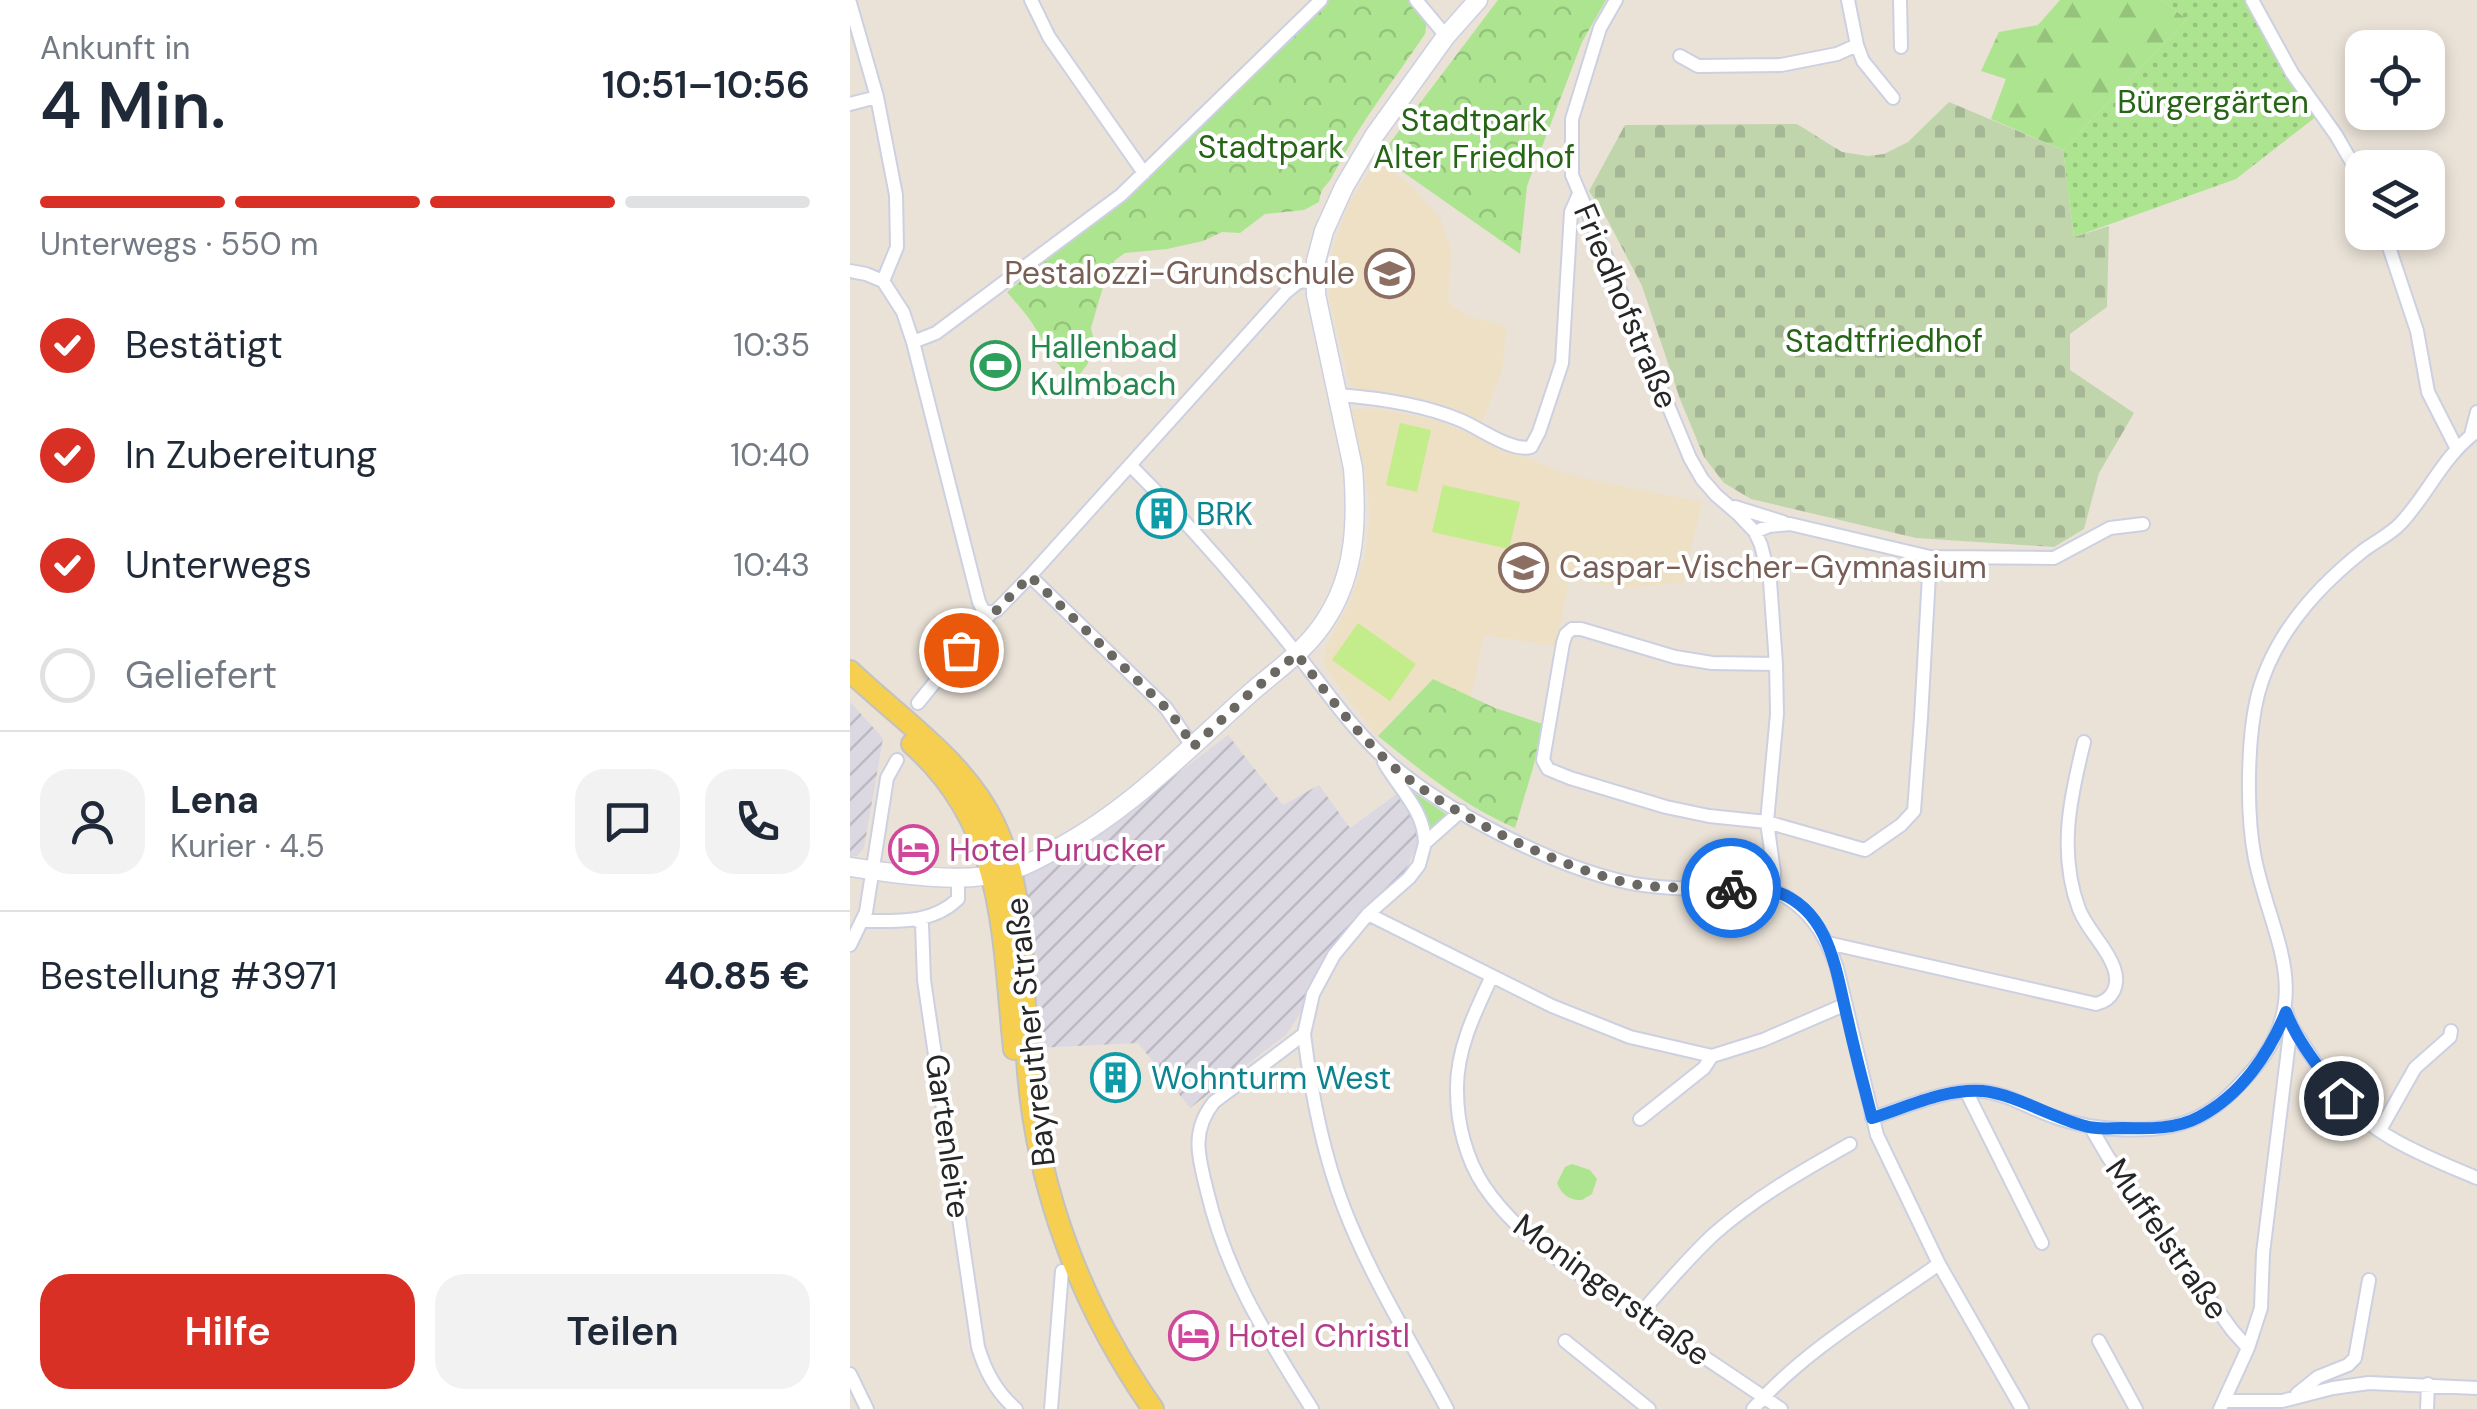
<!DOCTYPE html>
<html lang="de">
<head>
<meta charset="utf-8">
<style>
  body { margin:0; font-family:"DM Sans",sans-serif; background:#f2f2f3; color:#1f2937; height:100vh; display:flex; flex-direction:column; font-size:38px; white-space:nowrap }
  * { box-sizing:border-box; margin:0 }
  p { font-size:32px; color:#747a83 }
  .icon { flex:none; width:55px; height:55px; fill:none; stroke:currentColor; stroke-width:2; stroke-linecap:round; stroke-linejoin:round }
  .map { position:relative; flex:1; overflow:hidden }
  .side { display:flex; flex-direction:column; background:#fff; width:850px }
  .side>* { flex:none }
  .tools { position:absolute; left:1495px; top:30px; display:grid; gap:20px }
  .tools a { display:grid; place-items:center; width:100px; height:100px; border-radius:20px; background:#fff; box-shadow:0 5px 15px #0003; font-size:50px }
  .pin { position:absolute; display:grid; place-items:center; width:85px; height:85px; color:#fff; margin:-42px; border:5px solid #fff; border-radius:50%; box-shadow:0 2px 10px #0007 }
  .courier { position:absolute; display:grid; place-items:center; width:100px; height:100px; margin:-50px; border:8px solid #1a73e8; border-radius:50%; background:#fff; color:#222; box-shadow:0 2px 12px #0007 }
  .headline em { font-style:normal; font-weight:600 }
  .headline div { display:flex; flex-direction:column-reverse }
  .headline { display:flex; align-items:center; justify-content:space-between; height:170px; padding:0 40px }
  h1 { font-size:65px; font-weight:600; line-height:75px }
  .bar { display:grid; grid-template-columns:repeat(4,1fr); gap:15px 10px; align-content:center; height:120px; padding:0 40px }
  .bar i { height:12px; border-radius:8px; background:#e0e1e3 }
  .bar .current { background:#d93025 }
  .bar p { grid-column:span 4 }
  .line { display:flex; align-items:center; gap:25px; padding:0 40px; border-top:2px solid #e0e1e3 }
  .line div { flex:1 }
  .round { display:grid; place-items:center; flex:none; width:105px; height:105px; border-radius:30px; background:#f2f2f3 }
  ol { padding:0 40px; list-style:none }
  li { display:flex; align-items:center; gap:30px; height:110px }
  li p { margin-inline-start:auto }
  li .icon { padding:10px; border-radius:50%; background:#d93025; color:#fff; stroke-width:4 }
  li:last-child { color:#747a83 }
  li i { width:55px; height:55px; border:5px solid #e0e1e3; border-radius:50% }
  .button { display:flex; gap:20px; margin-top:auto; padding:20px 40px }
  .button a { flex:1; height:115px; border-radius:30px; background:#d93025; color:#fff; font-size:40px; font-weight:600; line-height:115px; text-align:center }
  .button a+a { background:#f2f2f3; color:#1f2937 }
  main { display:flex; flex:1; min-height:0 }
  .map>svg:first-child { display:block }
  .industrial { fill:url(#industrial-furrows) }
  .education { fill:#eee0c4 }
  .grass { fill:#ade490 }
  .forest { fill:url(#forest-firs) }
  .cemetery { fill:url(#cemetery-stones) }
  .park { fill:url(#park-crowns) }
  .garden { fill:url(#garden-dots) }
  .pitch { fill:#c3ed8a }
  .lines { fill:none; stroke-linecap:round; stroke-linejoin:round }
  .street-casing { stroke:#ccd0e1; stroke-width:16 }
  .secondary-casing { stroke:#ccd0e1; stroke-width:21 }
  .primary-casing { stroke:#c2c2c2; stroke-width:24 }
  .street { stroke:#fff; stroke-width:12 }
  .secondary { stroke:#fff; stroke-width:18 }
  .primary { stroke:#f6cf50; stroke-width:20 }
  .done { stroke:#6b6864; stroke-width:10; stroke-dasharray:0 18 }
  .route { stroke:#1a73e8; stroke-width:12 }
  .labels { text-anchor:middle; stroke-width:8; stroke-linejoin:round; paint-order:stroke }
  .park-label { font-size:32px; fill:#266416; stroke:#fff }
  .education-label { font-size:32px; fill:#785e54; stroke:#fff; text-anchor:end }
  .street-label { font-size:32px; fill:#262626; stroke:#fff }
  .leisure-label { font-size:32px; fill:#27864d; stroke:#fff; text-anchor:start }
  .culture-label { font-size:32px; fill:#0d838f; stroke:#fff; text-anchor:start }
  .hotel-label { font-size:32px; fill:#b23c85; stroke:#fff; text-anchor:start }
</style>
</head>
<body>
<main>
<section class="side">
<div class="headline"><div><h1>4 Min.</h1><p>Ankunft in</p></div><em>10:51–10:56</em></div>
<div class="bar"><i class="current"></i><i class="current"></i><i class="current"></i><i></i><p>Unterwegs · 550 m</p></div>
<ol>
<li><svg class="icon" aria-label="check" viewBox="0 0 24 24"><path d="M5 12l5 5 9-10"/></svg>Bestätigt<p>10:35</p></li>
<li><svg class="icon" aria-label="check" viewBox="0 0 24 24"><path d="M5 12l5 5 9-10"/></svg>In Zubereitung<p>10:40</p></li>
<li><svg class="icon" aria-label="check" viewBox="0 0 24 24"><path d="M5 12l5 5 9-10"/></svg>Unterwegs<p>10:43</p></li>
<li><i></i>Geliefert</li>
</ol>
<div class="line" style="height:180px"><a class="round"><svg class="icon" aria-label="person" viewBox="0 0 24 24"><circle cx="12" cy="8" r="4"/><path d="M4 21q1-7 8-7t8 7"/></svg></a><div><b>Lena</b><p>Kurier · 4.5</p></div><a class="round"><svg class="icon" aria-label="chat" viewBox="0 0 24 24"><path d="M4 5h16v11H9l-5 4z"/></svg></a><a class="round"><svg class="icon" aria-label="phone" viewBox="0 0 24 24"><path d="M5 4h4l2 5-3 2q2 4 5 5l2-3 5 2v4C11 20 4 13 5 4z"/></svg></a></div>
<div class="line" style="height:130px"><div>Bestellung #3971</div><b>40.85 €</b></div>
<div class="button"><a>Hilfe</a><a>Teilen</a></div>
</section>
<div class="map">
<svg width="1627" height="1409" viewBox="0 0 1627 1409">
  <defs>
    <pattern id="industrial-furrows" width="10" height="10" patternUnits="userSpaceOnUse" patternTransform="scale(2.5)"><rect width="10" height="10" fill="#dbd8e2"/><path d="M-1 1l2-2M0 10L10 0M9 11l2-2" fill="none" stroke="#bcb9c2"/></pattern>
    <pattern id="forest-firs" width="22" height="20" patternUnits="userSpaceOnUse" patternTransform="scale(2.5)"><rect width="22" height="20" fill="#ade490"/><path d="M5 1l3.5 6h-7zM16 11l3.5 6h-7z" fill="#95c37c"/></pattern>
    <pattern id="cemetery-stones" width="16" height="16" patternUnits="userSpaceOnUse" patternTransform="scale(2.5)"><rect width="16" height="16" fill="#c1d5ad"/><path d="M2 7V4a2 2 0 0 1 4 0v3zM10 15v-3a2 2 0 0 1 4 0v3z" fill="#a6b795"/></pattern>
    <pattern id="park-crowns" width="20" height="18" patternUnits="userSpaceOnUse" patternTransform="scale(2.5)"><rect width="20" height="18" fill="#ade490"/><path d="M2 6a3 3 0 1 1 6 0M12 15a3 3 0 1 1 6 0" fill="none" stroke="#95c37c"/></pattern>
    <pattern id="garden-dots" width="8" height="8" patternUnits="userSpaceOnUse" patternTransform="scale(2.5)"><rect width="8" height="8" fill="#ade490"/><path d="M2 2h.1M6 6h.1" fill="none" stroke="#95c37c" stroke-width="1.8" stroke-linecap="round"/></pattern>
  </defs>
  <rect width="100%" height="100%" fill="#eae2d7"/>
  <path class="industrial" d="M0 702 33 738 14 848 7 856 0 857Z
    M378 735 433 805 469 785 500 828 548 793 564 815 570 829 566 848 555 872 508 917 469 967 454 1007 437 1034 340 1108 288 1043 186 1048 167 879 293 800Z"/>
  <path class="education" d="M526 162 558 183 590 217 601 250 598 302 617 316 657 327 652 370 632 423 605 410 570 399 501 388 479 297 483 248 499 202Z
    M501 409H530L586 420 711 472 749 482 852 502 833 583 774 588 719 579 707 646 634 635 621 697 583 679 527 736 484 680 474 663 475 649 501 600 515 556 520 514 516 479Z"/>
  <path class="grass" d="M554 786 596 814 597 818 580 834Z
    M722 1164 740 1170 747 1179 742 1194 732 1200C720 1201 711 1194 707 1183L715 1167Z"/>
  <path class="forest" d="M1210 0H1311L1337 19 1213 150 1141 119 1156 79 1131 71 1149 32 1188 25Z"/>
  <path class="cemetery" d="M1099 102 1213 150 1224 237 1259 226 1257 307 1220 334V370L1284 413 1249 473 1234 529 1204 547 1066 538 901 499 874 483 854 457 830 399 792 286 757 219 739 191 775 125 947 124 992 152 1018 156 1034 154 1058 142Z"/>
  <path class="park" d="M479 0H558L577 21 575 34C544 80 508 125 483 175 476 189 472 183 469 202L454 210 415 214 390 233 372 232 353 241 317 249 275 253 265 260 255 280 241 328 245 345 237 365 229 375 221 376C204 364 197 348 187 331 179 317 167 304 157 292L275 197Z
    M648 0H756L732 42 677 186 670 254 530 156Z
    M583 679 645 708 693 724 683 768 665 828C611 804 573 772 528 736Z"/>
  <path class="garden" d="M1311 0H1396L1402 14 1467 116 1386 179 1224 237 1213 150 1337 19Z"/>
  <path class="pitch" d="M550 423 581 430 567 492 536 485Z
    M593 485 670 502 659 549 582 532Z
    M508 623 566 664 540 701 482 660Z"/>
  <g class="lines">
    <defs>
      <path id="street" d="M181 0 199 37 294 173
        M566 0 596 36
        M766 0 750 28 722 119V175L840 458 852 479 866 495 888 514 905 532 911 545 920 581 926 664 927 714 917 822 924 872 923 890
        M998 0 1007 45 1013 61 1043 98
        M1050 0 1051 47
        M1402 0 1442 73 1486 135 1512 180
        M0 3 27 97 46 195 47 247 33 281
        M830 56 848 66 931 65 987 54 1007 45
        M0 104 27 97
        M1534 232 1567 331 1578 392 1606 447
        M0 271 16 274 33 281
        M33 281 53 312 63 342 129 602 133 610 141 613
        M63 342 86 333 271 195 471 0
        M488 395C528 398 572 404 610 420 630 428 661 452 681 447L689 432 712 363 721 212 729 194
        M1621 435 1627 412
        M280 465C339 524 395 588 447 654 477 692 504 732 541 764 595 811 700 864 771 881 815 892 877 888 923 890 958 906 975 933 987 968L1027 1135 1089 1264 1172 1409
        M885 507 933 522
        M905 532 919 526 940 524 1080 557 1204 558 1260 528 1293 524
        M180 576 316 708 343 747
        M926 664 862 663 825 657 731 629H722L716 634 713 643 693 760 698 769 720 778 816 807 859 816 917 822 1015 850 1051 825 1064 811 1071 718 1080 557
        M68 703 141 613 147 610 180 576 436 292 447 283 465 278
        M534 762C550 790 574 810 575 843
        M518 914 702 1006 780 1037 862 1056 913 1040 994 1005
        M13 921C48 921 82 924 108 899V876
        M68 921 72 924 74 980 128 1347C135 1371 147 1393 166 1409
        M978 943 1246 1004C1263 1000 1270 985 1264 968 1257 947 1237 930 1229 909 1208 853 1220 798 1234 742
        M0 945 16 912 37 778 47 760
        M642 976C625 1012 606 1050 607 1091 607 1123 616 1159 634 1186 670 1240 732 1276 785 1311 834 1344 883 1376 931 1409
        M1441 1025C1456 1049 1471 1073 1489 1095 1523 1137 1580 1158 1627 1178
        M454 1034C461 1092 473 1154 494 1208 521 1278 562 1343 597 1409
        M1116 1091 1192 1243
        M1022 1118C1056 1107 1094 1089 1131 1091 1156 1093 1179 1108 1202 1116 1241 1131 1311 1137 1350 1116 1372 1105 1390 1085 1406 1066 1465 995 1421 936 1405 859 1396 814 1397 738 1408 694 1424 634 1467 587 1514 550 1526 541 1541 534 1551 523 1579 493 1592 457 1627 431
        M790 1119 854 1068 862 1056
        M1241 1128 1258 1157 1382 1330 1398 1348
        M1530 1130 1565 1068 1600 1037 1601 1031
        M790 1314C814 1287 837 1259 864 1234 905 1198 952 1171 1000 1144
        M715 1341 799 1409
        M1249 1341 1286 1409
        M0 1374 17 1409
        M1447 1394 1468 1377 1498 1365 1505 1358 1519 1280
        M1375 1401H1432L1483 1388 1519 1383 1627 1388
        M201 1409 212 1271
        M462 1409C417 1337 377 1276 357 1191 349 1158 340 1132 364 1102L454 1034 463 994 484 955 518 914 559 878 569 865 575 843 611 811
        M903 1409C951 1353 1028 1307 1089 1264
        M1370 1409 1398 1348 1411 1308 1413 1253 1441 1025 1436 1011
        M1577 1409 1578 1384"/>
      <path id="secondary" d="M0 867C47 874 114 885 159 871 176 866 192 857 208 848 279 810 337 750 397 696 426 670 458 650 478 616 506 571 507 519 503 468L466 295V261L474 231 494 187 524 136 596 36 628 0"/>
      <path id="primary" d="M0 671C50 719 115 761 145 825 179 899 172 992 178 1072 188 1194 233 1309 303 1409
        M62 744C156 827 152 934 164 1049"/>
    </defs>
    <use href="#street" class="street-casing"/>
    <use href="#secondary" class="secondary-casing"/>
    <use href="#primary" class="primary-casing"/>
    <use href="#street" class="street"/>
    <use href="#secondary" class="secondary"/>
    <use href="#primary" class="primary"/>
  </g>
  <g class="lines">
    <path class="done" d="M111 650 141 613 147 610 180 576 316 708 332 728 343 747 400 693 447 654C475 692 502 727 536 760 588 810 718 873 789 885 819 889 851 887 881 888"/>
    <path class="route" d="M881 888C896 889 914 887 927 892 981 911 986 973 998 1021 1005 1053 1014 1086 1022 1118 1057 1107 1096 1088 1133 1091 1164 1094 1203 1118 1235 1126 1248 1130 1261 1128 1274 1128 1298 1129 1327 1129 1349 1117 1391 1095 1419 1054 1436 1012 1448 1043 1471 1070 1491 1098"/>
  </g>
  <defs>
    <symbol id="school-ring" viewBox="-11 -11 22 22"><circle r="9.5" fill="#fff" stroke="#8d6e63" stroke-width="1.5"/><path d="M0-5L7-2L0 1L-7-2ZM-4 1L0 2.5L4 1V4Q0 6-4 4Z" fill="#8d6e63"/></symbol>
    <symbol id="stadium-ring" viewBox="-11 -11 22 22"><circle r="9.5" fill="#fff" stroke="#2e9e5b" stroke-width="1.5"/><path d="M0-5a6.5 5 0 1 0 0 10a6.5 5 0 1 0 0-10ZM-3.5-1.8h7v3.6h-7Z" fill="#2e9e5b"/></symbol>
    <symbol id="building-ring" viewBox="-11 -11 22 22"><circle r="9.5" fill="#fff" stroke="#0f9aa8" stroke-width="1.5"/><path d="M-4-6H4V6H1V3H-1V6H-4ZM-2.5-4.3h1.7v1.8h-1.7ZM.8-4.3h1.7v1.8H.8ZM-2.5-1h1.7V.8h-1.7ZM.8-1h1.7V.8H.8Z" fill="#0f9aa8"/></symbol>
    <symbol id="hotel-ring" viewBox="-11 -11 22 22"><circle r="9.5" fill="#fff" stroke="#d1479c" stroke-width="1.5"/><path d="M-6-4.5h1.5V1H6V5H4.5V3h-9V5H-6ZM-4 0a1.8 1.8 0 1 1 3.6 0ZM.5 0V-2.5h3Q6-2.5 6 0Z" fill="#d1479c"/></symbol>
  </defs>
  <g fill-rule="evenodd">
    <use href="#school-ring" x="512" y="246" width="55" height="55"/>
    <use href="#stadium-ring" x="118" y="338" width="55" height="55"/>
    <use href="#building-ring" x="284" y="486" width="55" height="55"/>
    <use href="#school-ring" x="646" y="540" width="55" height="55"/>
    <use href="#hotel-ring" x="36" y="822" width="55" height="55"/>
    <use href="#building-ring" x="238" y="1050" width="55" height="55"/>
    <use href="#hotel-ring" x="316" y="1308" width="55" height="55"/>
  </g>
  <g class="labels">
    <g class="park-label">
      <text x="1363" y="113">Bürgergärten</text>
      <text x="624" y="131">Stadtpark<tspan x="624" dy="37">Alter Friedhof</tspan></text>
      <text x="421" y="158">Stadtpark</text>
      <text x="1034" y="352">Stadtfriedhof</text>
    </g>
    <g class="education-label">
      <text x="505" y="284">Pestalozzi-Grundschule</text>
      <text x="709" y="578" text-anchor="start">Caspar-Vischer-Gymnasium</text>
    </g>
    <g class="street-label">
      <text transform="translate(776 306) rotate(67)" y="11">Friedhofstraße</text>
      <text transform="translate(180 1032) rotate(-96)" y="11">Bayreuther Straße</text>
      <text transform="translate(98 1136) rotate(82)" y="11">Gartenleite</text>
      <text transform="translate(1317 1239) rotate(55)" y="11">Muffelstraße</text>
      <text transform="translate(762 1290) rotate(36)" y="11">Moningerstraße</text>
    </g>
    <g class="leisure-label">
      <text x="180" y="358">Hallenbad<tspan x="180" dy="37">Kulmbach</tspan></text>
    </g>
    <g class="culture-label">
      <text x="346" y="525">BRK</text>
      <text x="301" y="1089">Wohnturm West</text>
    </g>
    <g class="hotel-label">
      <text x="99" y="861">Hotel Purucker</text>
      <text x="378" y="1347">Hotel Christl</text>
    </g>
  </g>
</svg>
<div class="tools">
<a><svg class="icon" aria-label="locate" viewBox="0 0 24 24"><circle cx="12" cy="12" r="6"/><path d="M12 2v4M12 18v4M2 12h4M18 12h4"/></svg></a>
<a><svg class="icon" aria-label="layers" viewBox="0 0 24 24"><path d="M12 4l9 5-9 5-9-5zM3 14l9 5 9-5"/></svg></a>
</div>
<div class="pin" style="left:111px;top:650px;background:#ea580c"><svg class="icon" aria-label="bag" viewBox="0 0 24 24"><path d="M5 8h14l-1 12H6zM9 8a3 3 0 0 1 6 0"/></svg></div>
<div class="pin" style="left:1491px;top:1098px;background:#1f2937"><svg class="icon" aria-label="home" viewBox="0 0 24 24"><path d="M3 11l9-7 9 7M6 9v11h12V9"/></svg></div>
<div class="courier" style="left:881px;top:888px"><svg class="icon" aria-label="bike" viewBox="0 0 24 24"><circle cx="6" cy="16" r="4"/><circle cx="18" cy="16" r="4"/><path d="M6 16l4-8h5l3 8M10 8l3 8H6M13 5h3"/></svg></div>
</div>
</main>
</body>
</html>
